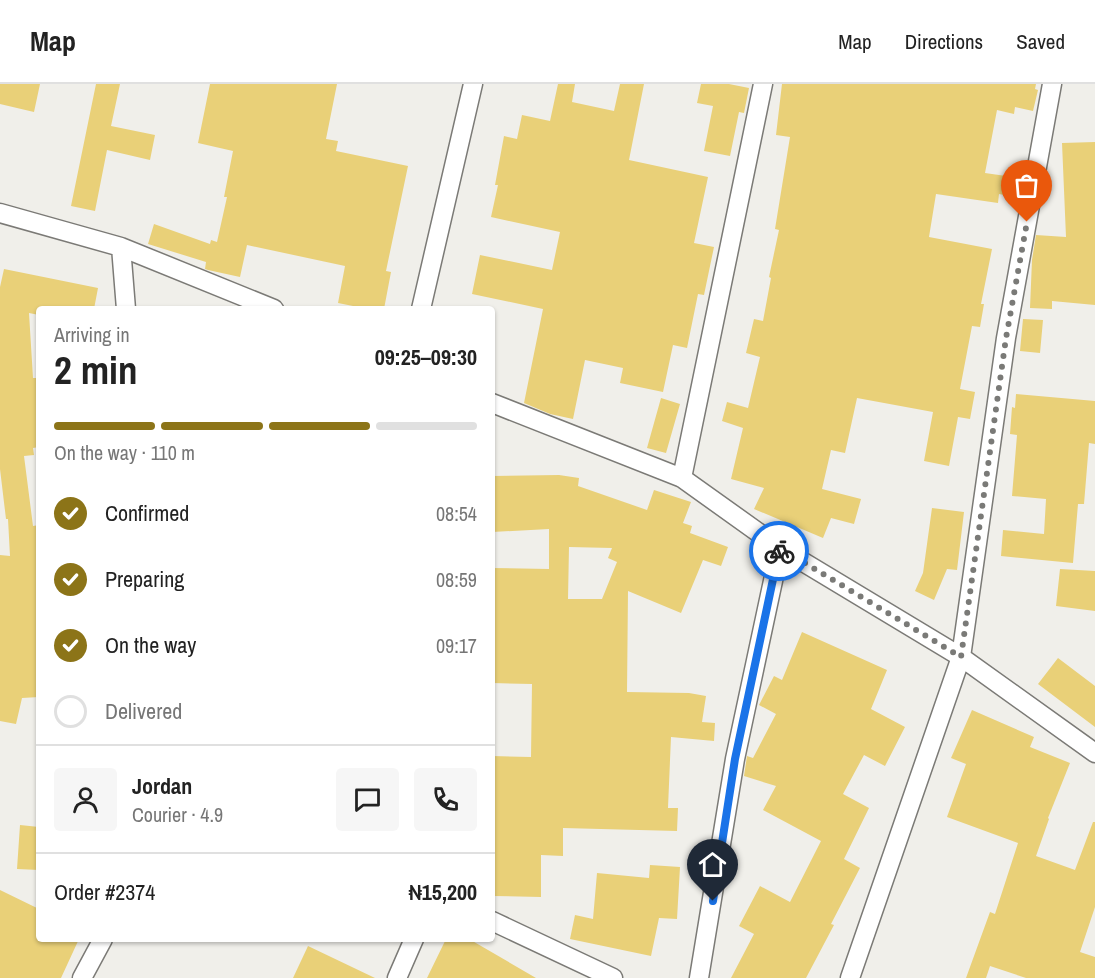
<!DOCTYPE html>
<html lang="en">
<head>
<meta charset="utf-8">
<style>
  body { margin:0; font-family:"Archivo Narrow",sans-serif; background:#f6f6f6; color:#222; height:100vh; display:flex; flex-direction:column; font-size:22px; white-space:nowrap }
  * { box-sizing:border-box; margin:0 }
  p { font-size:20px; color:#767676 }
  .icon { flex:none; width:33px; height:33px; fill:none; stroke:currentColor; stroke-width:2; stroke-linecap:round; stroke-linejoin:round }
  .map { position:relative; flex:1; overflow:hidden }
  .panel { position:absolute; left:36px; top:222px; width:459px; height:636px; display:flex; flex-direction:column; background:#fff; border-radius:6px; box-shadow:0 2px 4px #0004 }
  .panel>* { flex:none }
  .pin { position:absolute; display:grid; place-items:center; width:51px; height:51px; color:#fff; margin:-62px -26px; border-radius:50% 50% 50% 0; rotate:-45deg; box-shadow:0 0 6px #0007 }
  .pin .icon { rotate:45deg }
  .courier { position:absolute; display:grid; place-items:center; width:60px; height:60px; margin:-30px; border:4px solid #1a73e8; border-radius:50%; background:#fff; color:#222; box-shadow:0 2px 8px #0007 }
  .overview em { font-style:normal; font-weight:700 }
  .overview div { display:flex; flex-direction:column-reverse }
  .overview { display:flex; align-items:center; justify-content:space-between; height:102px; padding:0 18px }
  h1 { font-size:39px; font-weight:700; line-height:45px }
  .bar { display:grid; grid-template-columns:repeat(4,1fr); gap:9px 6px; align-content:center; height:72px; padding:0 18px }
  .bar i { height:8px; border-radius:4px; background:#e0e0e0 }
  .bar .current { background:#8c7418 }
  .bar p { grid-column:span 4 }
  .line { display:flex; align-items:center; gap:15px; padding:0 18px; border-top:2px solid #e0e0e0 }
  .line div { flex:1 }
  .round { display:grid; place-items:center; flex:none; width:63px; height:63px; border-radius:6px; background:#f6f6f6 }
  ol { padding:0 18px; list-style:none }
  li { display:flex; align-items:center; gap:18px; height:66px }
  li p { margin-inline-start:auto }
  li .icon { padding:6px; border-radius:50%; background:#8c7418; color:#fff; stroke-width:4 }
  li:last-child { color:#767676 }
  li i { width:33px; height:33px; border:3px solid #e0e0e0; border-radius:50% }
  header { display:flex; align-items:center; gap:36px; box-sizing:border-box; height:84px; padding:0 30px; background:#fff; border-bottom:2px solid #e0e0e0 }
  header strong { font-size:28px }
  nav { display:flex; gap:33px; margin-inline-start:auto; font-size:21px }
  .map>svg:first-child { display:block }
  .building { fill:#e9d078; fill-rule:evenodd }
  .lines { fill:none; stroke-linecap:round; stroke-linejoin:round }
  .street-casing { stroke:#7b7a76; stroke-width:21 }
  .street { stroke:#fff; stroke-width:18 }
  .done { stroke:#7a7a77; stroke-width:6; stroke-dasharray:0 10.8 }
  .route { stroke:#1a73e8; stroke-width:8 }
</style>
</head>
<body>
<header>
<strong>Map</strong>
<nav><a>Map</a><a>Directions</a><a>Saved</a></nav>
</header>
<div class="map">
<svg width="1095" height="894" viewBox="0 0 1095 894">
  <rect width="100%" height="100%" fill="#f0efea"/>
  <path class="building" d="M0 0H40L34 28 0 20Z
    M96 0H120L111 42 155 51 150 76 107 66 95 127 71 122Z
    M210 0H337L326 55 338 57 336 67 408 82 386 187 391 188 384 225H368L338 219 345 182 247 161 240 193 208 186 205 185 206 178 148 160 154 140 210 160 211 156 217 158 227 113H224L233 67 198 59Z
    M558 0H575L572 18 614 27 620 0H644L629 76 708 93 694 159 714 163 704 211 698 210 687 264 673 261 663 308 620 299 623 284 585 276 573 335 550 330 524 319 543 225 472 210 480 171 552 186 560 148 491 133 498 101H495L504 52 517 55 522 31 550 37Z
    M701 0H729L749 4 744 29 739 28 730 72 704 67 713 22 697 19Z
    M782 0H1036L1035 5 1038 6 1033 27 1015 23 1014 30 997 26 985 89 1013 93 1010 112 999 110 998 119 936 110 929 153 992 165 981 220H984L980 243 972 242 960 305 975 308 970 335 958 333 949 382 924 377 933 328 857 314 845 369 831 366 822 405 861 415 854 440 831 434 823 454 754 425 764 404 731 395 743 344 722 337 727 318 748 324 760 273 746 269 754 235 763 237 771 194 769 193 779 146 775 145 790 53 776 51Z
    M1095 58V221L1052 217V225L1030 224 1032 176 1036 151 1066 153 1062 59Z
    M4 185 98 204 94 225H39V231L29 229 33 294H39V363L33 364 34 371 24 372 33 442 39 441V613L22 614 16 640 0 637V471L10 472 8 435H6L0 385V203Z
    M1023 235 1043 236 1040 269 1020 267Z
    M1016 310 1095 317V360L1089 359 1084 420H1078L1073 479 1001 472 1003 446 1044 450 1046 415 1012 412 1017 351 1010 350 1012 323 1015 324Z
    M661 314 680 320 666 369 647 364Z
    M559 391 579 394 578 402 647 426 654 406 691 418 683 439 692 442 690 449 728 463 721 482 703 476 681 529 628 507 627 608 689 609 706 612 702 638 715 639 714 657 671 653 668 724H678L677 747 563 744V772L541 771V813L492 812V672L531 673 532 600 492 599V484L549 485V445L492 448V392ZM569 463 612 464 608 474 617 478 602 515H568Z
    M932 424 964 428 957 486 947 485 934 516 915 507 923 489Z
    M1060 485 1095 487V527L1056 522Z
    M802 548 887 586 871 625 905 643 885 682 864 671 843 710 869 724 844 775 860 784 831 840 834 841 806 894H731L754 850 739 842 760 802 790 818 821 757 763 726 776 702 744 692 747 672 753 674 776 630 759 621 774 592 782 596Z
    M1058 574 1095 602V643L1038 600Z
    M972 626 1034 653 1030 663 1070 679 1048 734 1049 735 1036 772 1075 786 1093 738H1095V823L1080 868 1095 873V894H1026L990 882 986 894H966L990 828 995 830 1018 759 947 733 966 680 951 674Z
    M20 741 39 743V786L17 785Z
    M650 781 680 783 677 835 659 834 651 872 570 855 575 831 593 835 597 789 649 794Z
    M0 806 39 825V855H79L61 894H0Z
    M446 855H469L536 894H427Z
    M308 862 375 894H293Z"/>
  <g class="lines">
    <defs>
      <path id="street" d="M0 129 121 163 274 225
        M121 163 126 225
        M421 225 473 0
        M492 319 682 394 780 464 961 573 1095 669
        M682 394 763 0
        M492 837 613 894
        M82 894 103 855
        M397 894 414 855
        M699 894 735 675 780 464
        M850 894 961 573 1006 254 1052 0"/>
    </defs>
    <use href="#street" class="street-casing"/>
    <use href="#street" class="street"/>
  </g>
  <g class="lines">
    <path class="done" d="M779 467 780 464 961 573 1006 254 1027 138"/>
    <path class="route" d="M713 817 735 675 779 467"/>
  </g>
</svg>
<div class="pin" style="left:1027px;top:138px;background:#ea580c"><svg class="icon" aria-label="bag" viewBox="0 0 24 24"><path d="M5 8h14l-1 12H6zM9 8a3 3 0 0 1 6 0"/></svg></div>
<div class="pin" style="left:713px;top:817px;background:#1f2937"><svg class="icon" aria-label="home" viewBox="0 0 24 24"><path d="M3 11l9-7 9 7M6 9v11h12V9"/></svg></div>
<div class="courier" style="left:779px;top:467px"><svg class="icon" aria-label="bike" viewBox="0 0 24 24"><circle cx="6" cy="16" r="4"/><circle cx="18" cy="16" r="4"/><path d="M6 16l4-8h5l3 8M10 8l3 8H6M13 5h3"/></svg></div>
<section class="panel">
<div class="overview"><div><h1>2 min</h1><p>Arriving in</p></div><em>09:25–09:30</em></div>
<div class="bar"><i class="current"></i><i class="current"></i><i class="current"></i><i></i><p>On the way · 110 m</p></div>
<ol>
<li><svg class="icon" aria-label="check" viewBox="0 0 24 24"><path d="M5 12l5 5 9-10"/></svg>Confirmed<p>08:54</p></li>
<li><svg class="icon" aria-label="check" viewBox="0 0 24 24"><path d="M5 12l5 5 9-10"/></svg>Preparing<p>08:59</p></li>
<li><svg class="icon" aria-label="check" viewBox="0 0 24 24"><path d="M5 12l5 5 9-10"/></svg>On the way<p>09:17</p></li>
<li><i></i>Delivered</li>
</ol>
<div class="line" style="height:108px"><a class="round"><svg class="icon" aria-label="person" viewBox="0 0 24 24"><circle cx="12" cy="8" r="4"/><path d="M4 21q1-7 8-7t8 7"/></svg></a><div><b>Jordan</b><p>Courier · 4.9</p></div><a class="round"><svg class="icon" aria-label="chat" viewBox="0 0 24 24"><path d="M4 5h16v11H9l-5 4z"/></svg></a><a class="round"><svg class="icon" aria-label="phone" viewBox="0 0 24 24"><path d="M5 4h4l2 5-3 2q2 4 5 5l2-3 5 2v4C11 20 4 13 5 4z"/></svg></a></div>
<div class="line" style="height:78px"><div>Order #2374</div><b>₦15,200</b></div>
</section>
</div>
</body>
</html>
